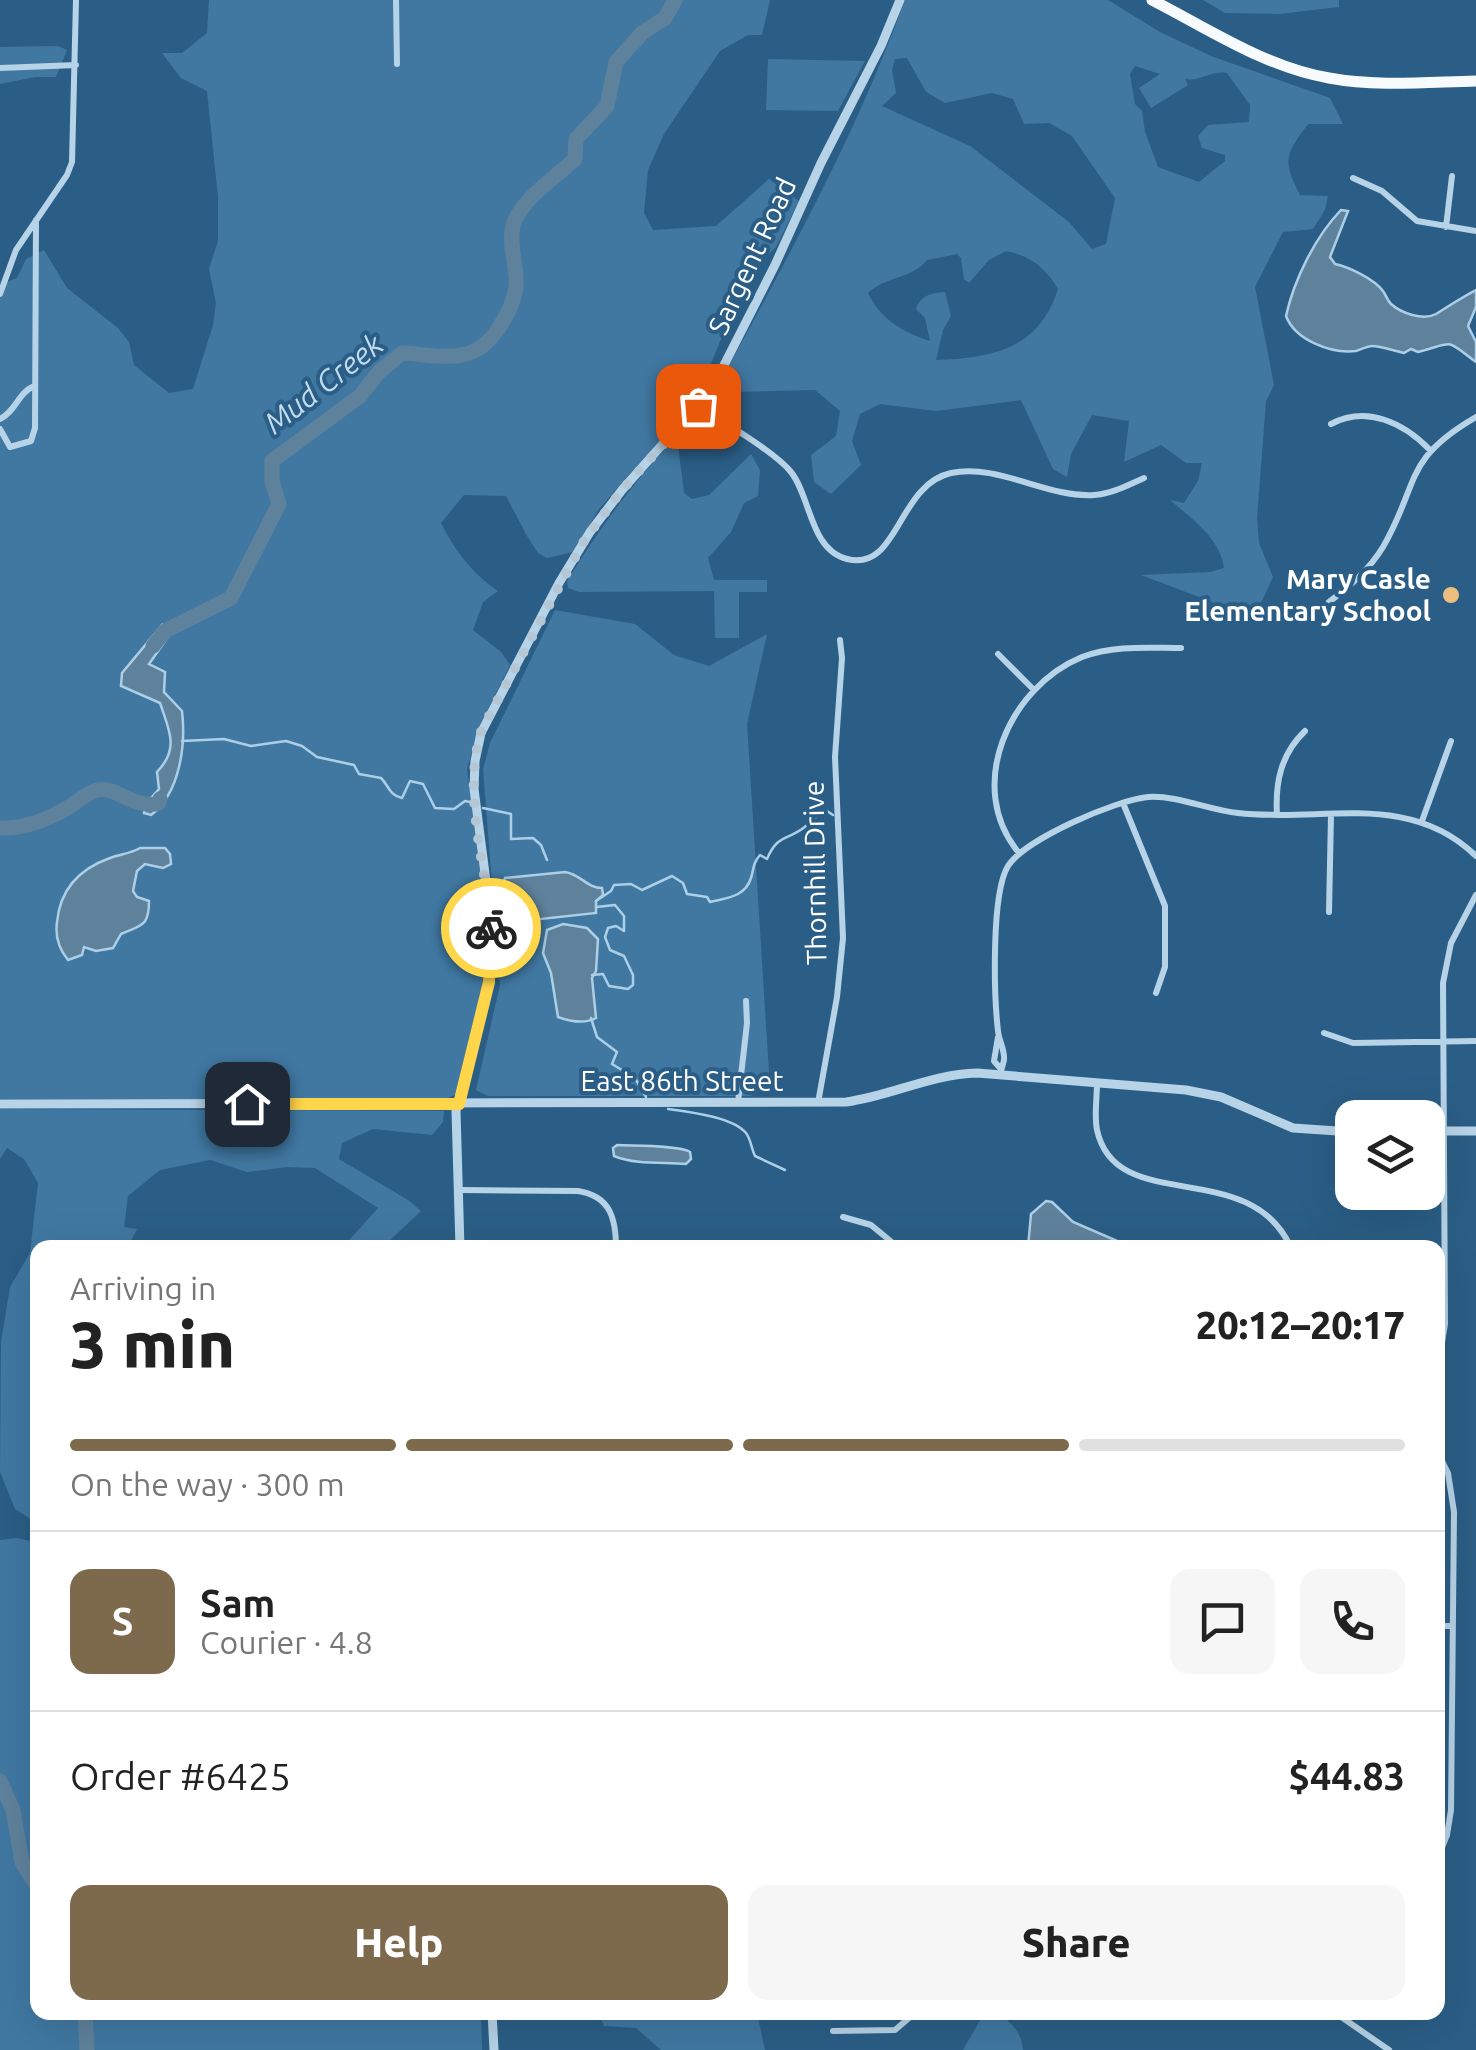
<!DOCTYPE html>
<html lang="en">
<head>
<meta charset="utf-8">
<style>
  body { margin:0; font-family:Ubuntu,sans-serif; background:#f6f6f6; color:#222; height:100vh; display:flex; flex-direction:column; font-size:38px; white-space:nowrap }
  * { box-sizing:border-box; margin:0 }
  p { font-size:32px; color:#767676 }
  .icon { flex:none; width:55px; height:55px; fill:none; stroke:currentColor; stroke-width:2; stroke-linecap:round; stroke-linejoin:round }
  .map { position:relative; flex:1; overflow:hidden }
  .drawer { position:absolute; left:30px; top:1240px; width:1415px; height:780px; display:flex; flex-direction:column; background:#fff; border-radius:20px; box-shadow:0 10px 40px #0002 }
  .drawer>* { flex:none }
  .fabs { position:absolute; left:1335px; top:1100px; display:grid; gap:20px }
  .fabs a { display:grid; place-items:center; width:110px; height:110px; border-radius:20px; background:#fff; box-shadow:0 10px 40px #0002; font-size:50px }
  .pin { position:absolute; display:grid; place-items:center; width:85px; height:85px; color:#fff; margin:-42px; border-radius:20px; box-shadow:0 5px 15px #0006 }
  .courier { position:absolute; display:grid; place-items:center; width:100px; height:100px; margin:-50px; border:8px solid #ffd54a; border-radius:50%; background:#fff; color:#222; box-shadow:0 2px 12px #0007 }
  .headline em { font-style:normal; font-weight:800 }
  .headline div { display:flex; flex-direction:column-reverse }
  .headline { display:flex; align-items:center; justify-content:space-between; height:170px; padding:0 40px }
  h1 { font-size:65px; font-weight:800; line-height:75px }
  .bar { display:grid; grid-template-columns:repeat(4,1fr); gap:15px 10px; align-content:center; height:120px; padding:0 40px }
  .bar i { height:12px; border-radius:8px; background:#e0e0e0 }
  .bar .current { background:#7d694c }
  .bar p { grid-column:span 4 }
  .line { display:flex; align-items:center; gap:25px; padding:0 40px; border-top:2px solid #e0e0e0 }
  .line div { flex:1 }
  .round { display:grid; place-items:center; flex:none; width:105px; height:105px; border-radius:20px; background:#f6f6f6 }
  .cta { display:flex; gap:20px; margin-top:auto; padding:20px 40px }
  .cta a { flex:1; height:115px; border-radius:20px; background:#7d694c; color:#fff; font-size:40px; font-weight:800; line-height:115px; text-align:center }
  .cta a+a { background:#f6f6f6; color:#222 }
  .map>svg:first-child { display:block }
  .green { fill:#4078a2; fill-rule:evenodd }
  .water { fill:#5f829c; stroke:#accfe7; stroke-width:2.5 }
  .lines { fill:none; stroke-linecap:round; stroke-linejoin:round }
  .stream { stroke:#accfe7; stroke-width:2.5 }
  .river { stroke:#5f829c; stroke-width:15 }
  .minor { stroke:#b7d3e7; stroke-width:6 }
  .tertiary { stroke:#b7d3e7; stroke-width:9 }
  .primary { stroke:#f8fbfe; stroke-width:11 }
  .done { stroke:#b5c7d5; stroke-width:10; stroke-dasharray:0 18 }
  .route { stroke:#ffd54a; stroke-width:12 }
  .poi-dot { fill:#edbf7f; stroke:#2b5e86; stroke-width:4 }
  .labels { text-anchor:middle; stroke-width:8; stroke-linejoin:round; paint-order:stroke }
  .street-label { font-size:28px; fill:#fff; stroke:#2b5e86 }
  .poi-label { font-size:28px; font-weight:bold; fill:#fff; stroke:#2b5e86; text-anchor:end }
  .water-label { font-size:30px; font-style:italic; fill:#c2dcee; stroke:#2b5e86 }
</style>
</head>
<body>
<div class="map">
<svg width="1476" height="2050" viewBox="0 0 1476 2050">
  <rect width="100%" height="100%" fill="#2b5e86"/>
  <path class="green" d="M209 0H770L762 35H748L720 51 664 134 648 170 644 213 653 230 716 226 769 179 799 201 776 247 747 275 697 398 599 509 573 552 547 558 538 553 527 536 506 496 464 495 441 523C456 552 471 572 498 591L483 602 473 630 501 652 510 665 478 730 467 769 485 911 487 973 456 1094 446 1099H0V285L17 278 26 259 44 250 67 288 118 328 129 342 134 365 169 393 193 389 213 325 216 303 209 269 218 241V197L207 91 181 78 162 53H182L207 33Z
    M905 0H1108L1160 32 1211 56 1330 98 1343 124H1308C1285 155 1282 160 1300 195L1328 196 1325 210 1313 229 1283 232 1255 287 1274 385 1266 401 1257 518 1259 543 1273 577 1261 603 1227 617 1212 602 1141 575 1210 572 1224 568C1220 538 1192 519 1170 500L1184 503 1198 481 1202 463H1186L1161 445 1124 462 1129 421 1092 415 1071 454 1067 477 1053 469 1021 400 936 411 880 404 860 414 852 441 861 465 831 494 814 482 811 455 836 436 840 411 815 390 730 392 725 373C791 252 858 130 905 0ZM907 58 926 92 945 103 992 93 1013 99 1024 124 1049 123 1072 136 1115 198 1106 244 1092 249 1069 222 970 146 882 106 896 93 892 70 895 59ZM1135 66 1160 74 1139 88 1151 108 1188 85 1185 79C1200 82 1211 70 1227 73L1250 105 1249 122 1208 125 1198 136 1202 148 1225 155V161L1199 182 1158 167 1145 132 1142 111 1135 104 1130 74ZM1006 251C1029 255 1046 268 1058 289 1039 349 993 358 936 360L943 330 951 316 945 292C931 293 921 295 916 309L925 318 930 341C903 332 881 320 868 293 886 276 912 279 927 260L957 254 961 258 964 279 969 283 989 260Z
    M1203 0H1339V7L1279 14 1225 13Z
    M58 46 67 50 56 77H35L0 84V47Z
    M768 59 865 61 838 111 766 110Z
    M677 437 684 493 692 499 709 495 751 454 760 470 758 496 744 503 731 532 708 558 714 580H767V592H739V638H715L714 591 579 592 568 588 567 581C598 531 635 479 677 437Z
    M555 610 635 624 674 655 709 666 767 634 747 724 770 1088 750 1096H488L476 1090 500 985 483 769 490 743Z
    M0 1109 444 1111 443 1122 432 1135 373 1129 342 1143 339 1159 408 1200 421 1211 383 1247H343L378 1208 315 1168 287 1167 247 1172 210 1160 160 1170 128 1196 124 1227 137 1229 128 1247 38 1248 37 1523 15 1509 0 1472 1 1342 10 1287 30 1253 38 1183 24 1159 7 1148 0 1159Z
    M17 1538 38 1543V2012L481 2013 482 2050H0V1540Z
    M611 2012 672 2015 757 2013 765 2050H661L636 2028 604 2026 600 2016Z
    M984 2013C1005 2012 1022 2030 1023 2050H963Z"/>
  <path class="water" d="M1341 210 1348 211 1330 257 1335 264C1349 267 1374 279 1383 291 1386 295 1387 300 1391 304 1401 313 1423 321 1436 314 1449 306 1462 297 1476 290V307L1468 326 1476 342V362C1444 338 1456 342 1418 352L1411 349 1404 353C1394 351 1381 346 1372 346 1368 346 1359 350 1356 351 1331 354 1295 340 1286 316 1294 280 1315 237 1341 210Z
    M162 625 168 637 149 664 165 672 164 692 182 711C186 745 180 793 151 815L144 813C146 800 152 798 159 789L157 772C180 748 169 730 160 703L121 686 122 673Z
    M140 848H165L170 854 171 864 163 868 145 864 137 871 133 891 137 897 149 901C149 928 140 925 121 934L113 948 96 951 84 947 82 955 68 960C59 949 55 936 57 922 60 890 79 869 110 858 120 854 130 854 140 848Z
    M565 872C580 874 587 888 602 888L603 895 596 901V913L523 921 502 886 505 878Z
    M563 924 587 928 598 939 596 971 592 978 596 1018C585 1024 569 1021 558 1017L551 973 543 953 547 930Z
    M617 1145C633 1146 680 1145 690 1152L691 1159 686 1164C663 1162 636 1165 614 1156L613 1148Z
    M1046 1201 1052 1202 1073 1222 1131 1247H1028L1031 1214Z"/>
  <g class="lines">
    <path class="stream" d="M182 741 224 739 251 746 286 741 302 746 317 757 354 765 359 774 381 778C389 786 389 795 402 798L410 781 423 784 435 808 454 809 465 801 470 802
      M483 808 511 814V839L533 838 541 845 547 860
      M596 901 611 891 614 885 631 884 642 890 672 876 683 883 687 894 707 897 710 902C727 898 745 897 751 878 754 868 753 863 760 855L767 859C778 833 788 841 806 826 815 819 817 814 827 811L833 815
      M592 975 603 974 609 986 628 989 633 985V975L624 956 610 950 605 937 608 928 616 926 624 931V916L615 905 596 907
      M591 1018 597 1037 617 1052 612 1064 635 1078 646 1097
      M668 1109C690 1112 733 1117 746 1133 751 1139 751 1148 755 1156L785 1170"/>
    <path class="river" d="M153 646 165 631 231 598 279 504 272 481V461L360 396 379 372 402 353C441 355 473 367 498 329 507 316 514 303 516 287 518 267 508 246 513 226 520 200 556 177 575 159L576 139 607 106 616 62 642 33 665 18 675 0
      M0 828C24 829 49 819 69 807 77 802 88 792 97 790 118 786 133 810 159 803L160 799
      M0 1781 13 1810 22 1862 38 1888
      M85 2012 87 2050"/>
    <path class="minor" d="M396 0 397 64
      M0 68 76 65
      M1353 178 1382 191 1417 221 1476 231
      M1446 227 1452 176
      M0 294 16 250 67 175 72 162 76 0
      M698 405C722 422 774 451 791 472 811 497 810 550 847 559 899 572 897 485 951 473 998 463 1046 498 1094 495 1112 494 1128 485 1144 478
      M0 419C16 411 18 393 34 386
      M1331 424C1367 405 1404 423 1430 450
      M0 429 10 447 31 441 35 428 36 220
      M1329 602C1350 586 1369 570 1383 547 1420 483 1402 460 1476 417
      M998 654 1034 690
      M1123 803 1165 906V967L1156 993
      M1277 815C1275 782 1281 754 1305 731
      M1422 821 1451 741
      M1019 853C964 787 1009 687 1082 657 1114 645 1148 648 1181 648
      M1329 912 1331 815
      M1324 1033 1353 1043 1476 1041
      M998 1037 994 1061 1000 1068
      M1000 1075C1001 1070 1003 1065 1004 1060 1005 1050 999 1041 998 1031 994 996 991 894 1008 866 1025 839 1116 800 1148 797 1177 795 1209 810 1238 813 1322 823 1408 790 1476 856
      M1097 1083C1097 1099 1094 1115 1097 1130 1116 1217 1250 1155 1291 1248
      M738 1102 747 1023 746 1001
      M818 1103 837 997 843 938 835 757 842 658 840 640
      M459 1190 578 1191C610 1196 616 1218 616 1248
      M843 1217 871 1225 899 1248
      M1438 1367 1445 1324 1443 983 1451 943 1476 895
      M1438 1453 1448 1473 1454 1512 1451 1810 1447 1835 1438 1857
      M1438 1626H1452
      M1438 1930 1440 1931
      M1334 2012 1389 2050
      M833 2031 895 2030 916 2012"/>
    <path class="tertiary" d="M0 1104 846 1102C891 1096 931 1074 977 1073L1186 1090 1221 1097 1293 1128 1352 1132
      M1428 1131H1476
      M460 1248 456 1111 487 990 492 957 491 920 474 789 475 761 481 733 559 583 590 532 622 490 700 402 718 377 775 265 821 163 881 46 900 0
      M492 2012 494 2050"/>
    <path class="primary" d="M1152 0C1209 29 1265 67 1329 78 1377 87 1428 82 1476 81"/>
  </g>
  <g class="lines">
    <path class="done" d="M491 928C486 863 461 793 482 729L584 541 622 490 698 406"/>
    <path class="route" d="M247 1104H459L489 982 491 928"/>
  </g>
  <circle class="poi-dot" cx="1451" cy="595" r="10"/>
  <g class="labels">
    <g class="street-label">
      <text transform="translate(752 256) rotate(-65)" y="10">Sargent Road</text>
      <text transform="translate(815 873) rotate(-91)" y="10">Thornhill Drive</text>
      <text x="682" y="1091">East 86th Street</text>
    </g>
    <g class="poi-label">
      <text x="1431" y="589">Mary Casle<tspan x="1431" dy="32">Elementary School</tspan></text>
    </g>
    <g class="water-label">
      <text transform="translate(324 384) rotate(-38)" y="10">Mud Creek</text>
    </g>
  </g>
</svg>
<div class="fabs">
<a><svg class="icon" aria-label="layers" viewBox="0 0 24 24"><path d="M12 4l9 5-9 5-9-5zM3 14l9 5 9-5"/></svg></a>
</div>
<div class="pin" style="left:698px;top:406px;background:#ea580c"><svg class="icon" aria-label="bag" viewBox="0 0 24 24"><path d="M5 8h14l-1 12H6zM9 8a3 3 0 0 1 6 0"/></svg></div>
<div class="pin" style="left:247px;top:1104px;background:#1f2937"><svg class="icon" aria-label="home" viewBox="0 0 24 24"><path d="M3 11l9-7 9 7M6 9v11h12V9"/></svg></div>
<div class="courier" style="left:491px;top:928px"><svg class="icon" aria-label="bike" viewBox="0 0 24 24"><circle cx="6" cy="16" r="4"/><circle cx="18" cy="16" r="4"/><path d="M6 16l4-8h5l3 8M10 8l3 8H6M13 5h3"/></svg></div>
<section class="drawer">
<div class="headline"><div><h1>3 min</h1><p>Arriving in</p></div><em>20:12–20:17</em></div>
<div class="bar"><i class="current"></i><i class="current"></i><i class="current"></i><i></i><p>On the way · 300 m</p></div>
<div class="line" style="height:180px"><b class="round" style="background:#7d694c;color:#fff">S</b><div><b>Sam</b><p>Courier · 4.8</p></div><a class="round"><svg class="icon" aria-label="chat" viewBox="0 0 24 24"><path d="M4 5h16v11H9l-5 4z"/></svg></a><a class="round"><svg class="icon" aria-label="phone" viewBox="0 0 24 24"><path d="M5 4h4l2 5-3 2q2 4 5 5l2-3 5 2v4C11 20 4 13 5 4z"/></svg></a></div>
<div class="line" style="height:130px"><div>Order #6425</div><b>$44.83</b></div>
<div class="cta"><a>Help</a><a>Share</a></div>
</section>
</div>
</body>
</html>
